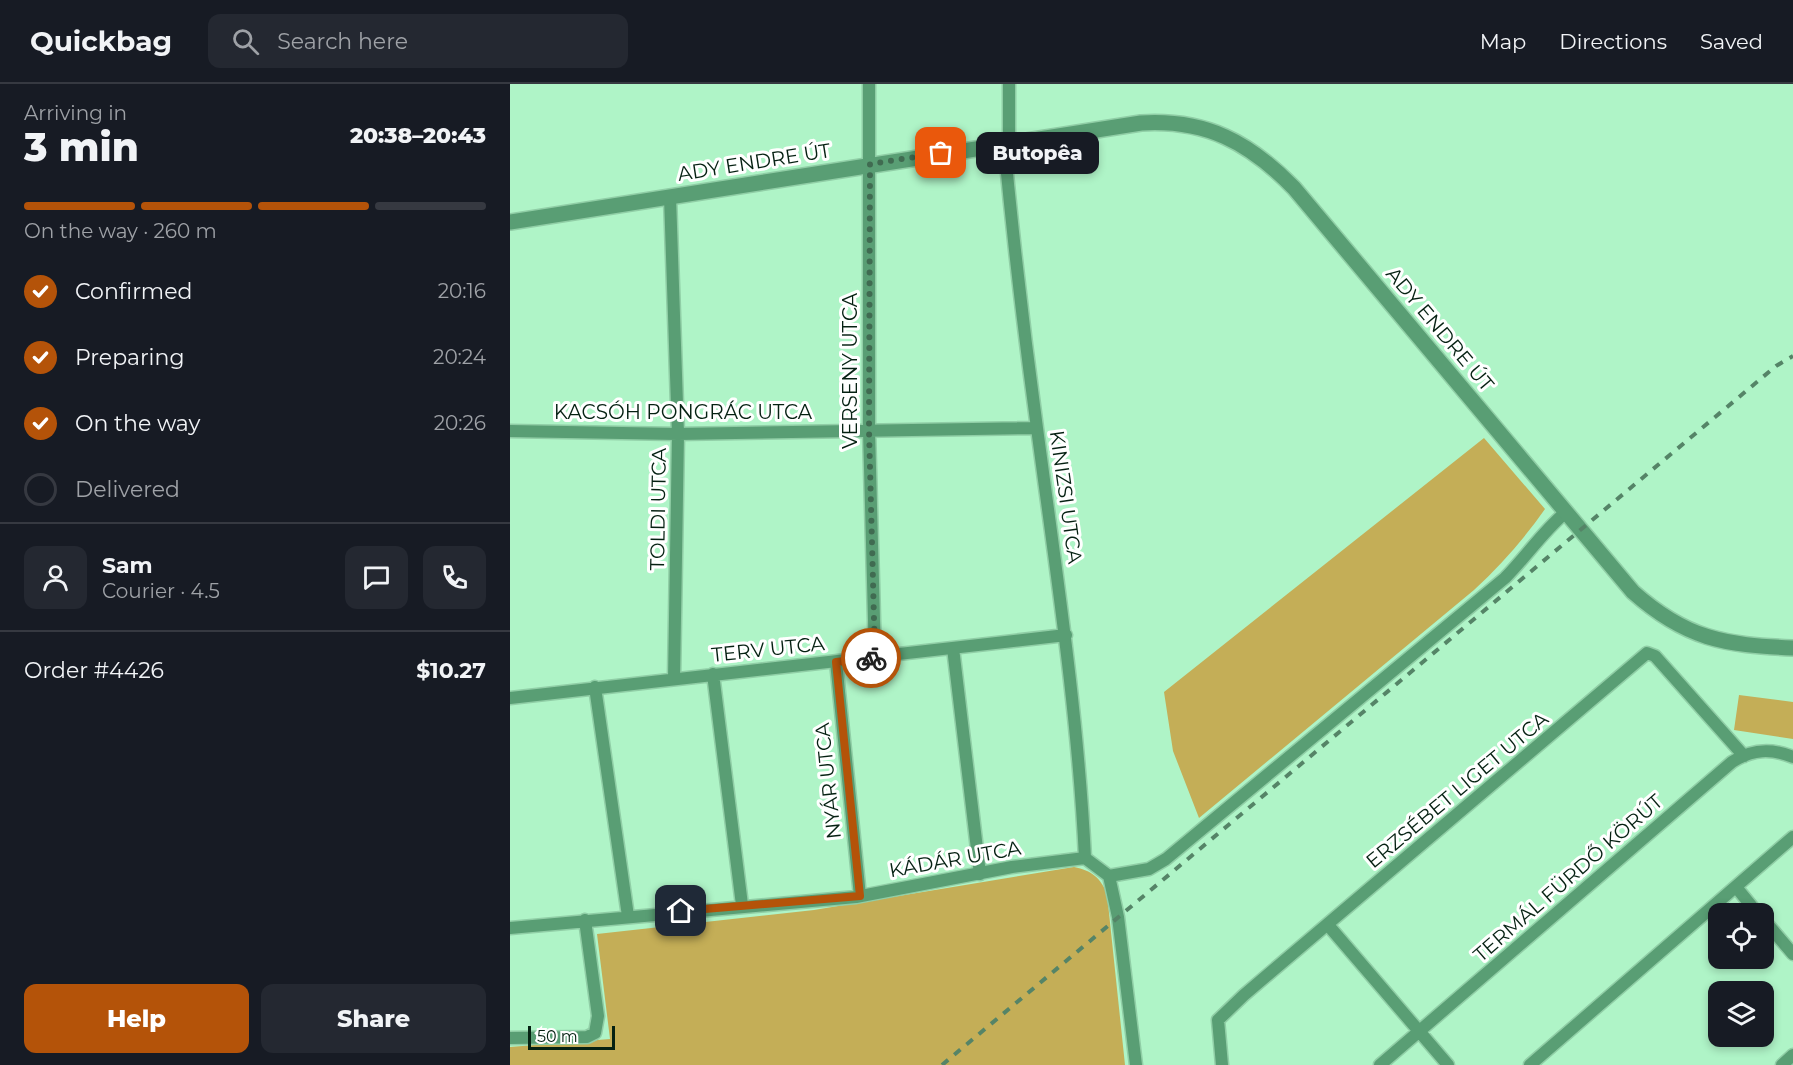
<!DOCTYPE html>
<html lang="en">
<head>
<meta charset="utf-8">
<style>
  body { margin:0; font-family:Montserrat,sans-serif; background:#242831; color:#f1f3f6; height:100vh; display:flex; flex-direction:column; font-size:22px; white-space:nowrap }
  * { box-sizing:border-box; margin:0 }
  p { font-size:20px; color:#9ea1a6 }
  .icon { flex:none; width:33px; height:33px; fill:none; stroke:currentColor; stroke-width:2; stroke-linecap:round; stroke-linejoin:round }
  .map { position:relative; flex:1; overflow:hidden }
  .drawer { display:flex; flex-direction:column; background:#171b24; width:510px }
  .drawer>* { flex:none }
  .controls { position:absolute; left:1198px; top:819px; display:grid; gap:12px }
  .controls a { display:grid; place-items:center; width:66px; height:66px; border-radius:12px; background:#171b24; box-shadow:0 3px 9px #0003; font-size:30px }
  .scale { position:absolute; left:18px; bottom:15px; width:87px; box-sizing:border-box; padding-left:6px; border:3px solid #052112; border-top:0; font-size:16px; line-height:21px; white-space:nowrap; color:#052112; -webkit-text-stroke:4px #fff; paint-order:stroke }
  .pin { position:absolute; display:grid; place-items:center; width:51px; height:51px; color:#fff; margin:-26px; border-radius:12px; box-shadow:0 3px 9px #0006 }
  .courier { position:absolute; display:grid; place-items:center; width:60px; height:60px; margin:-30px; border:4px solid #b45309; border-radius:50%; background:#fff; color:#222; box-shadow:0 2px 8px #0007 }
  .bubble { position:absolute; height:42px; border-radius:12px; background:#171b24; box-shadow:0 3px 9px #0003; font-size:20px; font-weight:800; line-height:42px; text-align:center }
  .summary em { font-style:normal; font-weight:800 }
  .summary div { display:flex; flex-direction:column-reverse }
  .summary { display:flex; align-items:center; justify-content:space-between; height:102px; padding:0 24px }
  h1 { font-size:39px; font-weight:800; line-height:45px }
  .bar { display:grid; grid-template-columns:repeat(4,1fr); gap:9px 6px; align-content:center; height:72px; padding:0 24px }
  .bar i { height:8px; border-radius:4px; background:#363941 }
  .bar .active { background:#b45309 }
  .bar p { grid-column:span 4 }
  .line { display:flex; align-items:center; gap:15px; padding:0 24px; border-top:2px solid #363941 }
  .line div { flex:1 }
  .round { display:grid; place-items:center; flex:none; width:63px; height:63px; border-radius:12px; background:#242831 }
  ol { padding:0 24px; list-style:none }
  li { display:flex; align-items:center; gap:18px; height:66px }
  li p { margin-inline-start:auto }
  li .icon { padding:6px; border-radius:50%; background:#b45309; color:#fff; stroke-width:4 }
  li:last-child { color:#9ea1a6 }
  li i { width:33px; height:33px; border:3px solid #363941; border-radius:50% }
  .cta { display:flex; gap:12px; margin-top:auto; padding:12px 24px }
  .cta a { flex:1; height:69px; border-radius:12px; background:#b45309; color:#fff; font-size:24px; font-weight:800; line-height:69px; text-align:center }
  .cta a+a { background:#242831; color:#f1f3f6 }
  header { display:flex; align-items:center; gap:36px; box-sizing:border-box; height:84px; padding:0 30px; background:#171b24; border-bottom:2px solid #363941 }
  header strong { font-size:28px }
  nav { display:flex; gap:33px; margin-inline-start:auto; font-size:21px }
  .search { width:420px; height:54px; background:#242831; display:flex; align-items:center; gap:15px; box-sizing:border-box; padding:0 21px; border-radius:12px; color:#9ea1a6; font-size:22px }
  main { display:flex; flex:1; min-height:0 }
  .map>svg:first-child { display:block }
  .green { fill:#c4ae57 }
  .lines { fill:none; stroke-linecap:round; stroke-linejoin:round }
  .minor-casing { stroke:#90cea6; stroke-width:15 }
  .tertiary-casing { stroke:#90cea6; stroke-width:18 }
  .minor { stroke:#599e74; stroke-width:12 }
  .tertiary { stroke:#599e74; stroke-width:15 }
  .rail { stroke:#558467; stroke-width:4; stroke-dasharray:8 8; stroke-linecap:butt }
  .done { stroke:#406b51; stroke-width:6; stroke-dasharray:0 10.8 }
  .route { stroke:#b45309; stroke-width:8 }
  .labels { text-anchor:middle; stroke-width:6; stroke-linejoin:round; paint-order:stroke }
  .street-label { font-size:20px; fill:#052112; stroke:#fff }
</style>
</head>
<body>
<header>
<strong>Quickbag</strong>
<div class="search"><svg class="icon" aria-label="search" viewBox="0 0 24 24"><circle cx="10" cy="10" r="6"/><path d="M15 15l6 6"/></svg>Search here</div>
<nav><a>Map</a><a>Directions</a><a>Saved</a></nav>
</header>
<main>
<section class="drawer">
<div class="summary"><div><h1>3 min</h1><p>Arriving in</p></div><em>20:38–20:43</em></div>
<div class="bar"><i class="active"></i><i class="active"></i><i class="active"></i><i></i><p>On the way · 260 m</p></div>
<ol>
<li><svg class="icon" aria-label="check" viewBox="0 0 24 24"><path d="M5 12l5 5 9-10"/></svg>Confirmed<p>20:16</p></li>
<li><svg class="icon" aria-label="check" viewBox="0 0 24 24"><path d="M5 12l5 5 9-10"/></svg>Preparing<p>20:24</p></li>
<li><svg class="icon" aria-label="check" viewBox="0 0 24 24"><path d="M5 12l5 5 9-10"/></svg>On the way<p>20:26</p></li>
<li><i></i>Delivered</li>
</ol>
<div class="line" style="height:108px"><a class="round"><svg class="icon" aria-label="person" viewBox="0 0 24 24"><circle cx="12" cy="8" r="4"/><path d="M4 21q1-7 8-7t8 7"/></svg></a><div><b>Sam</b><p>Courier · 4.5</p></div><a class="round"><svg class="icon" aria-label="chat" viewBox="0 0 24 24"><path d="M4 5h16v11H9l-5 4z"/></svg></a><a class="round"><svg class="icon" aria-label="phone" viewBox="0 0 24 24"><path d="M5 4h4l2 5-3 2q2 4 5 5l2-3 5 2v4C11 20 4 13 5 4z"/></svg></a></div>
<div class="line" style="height:78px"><div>Order #4426</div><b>$10.27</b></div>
<div class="cta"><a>Help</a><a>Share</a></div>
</section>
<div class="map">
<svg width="1283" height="981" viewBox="0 0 1283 981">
  <rect width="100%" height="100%" fill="#aff4c7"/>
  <path class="green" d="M974 354 1035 425C1014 455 991 481 964 506L689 734 663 667 654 608Z
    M1229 611 1283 618V655L1224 646Z
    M564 783C582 787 590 793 597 810L615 981H0V963L100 955 87 850 304 826Z"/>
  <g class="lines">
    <defs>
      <path id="minor" d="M359 0V346L365 573
        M494 59C503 154 514 249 527 344 546 487 568 629 575 774
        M499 59V0
        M160 113 168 350 164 595
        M0 347 168 350 527 344
        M443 564 470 790
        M326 578 350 812
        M203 590 232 821
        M85 603 118 832
        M0 614 556 551
        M575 774 599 792 608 833 626 981
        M599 792 639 785 656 775 995 494C1016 473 1033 447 1056 428
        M1226 803 1248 830
        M1254 836 1283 870
        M818 841 938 981
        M0 844 346 813 502 783 575 774
        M0 954 77 953 85 949 88 932 75 836
        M712 981 708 936 734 911 1137 569 1145 572 1234 672
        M870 981 1222 678C1242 665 1261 664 1283 673
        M1020 981 1283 753
        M1272 981 1283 971"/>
      <path id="tertiary" d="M0 138 631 39C696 35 739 58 784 104L1123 508C1176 555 1214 561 1283 564"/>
    </defs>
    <use href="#minor" class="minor-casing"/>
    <use href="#tertiary" class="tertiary-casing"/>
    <use href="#minor" class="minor"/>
    <use href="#tertiary" class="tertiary"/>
    <path class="rail" d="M432 981 1266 282 1283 272"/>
  </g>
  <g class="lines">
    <path class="done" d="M361 574 365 573 359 346 360 80 431 69"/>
    <path class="route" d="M171 827 350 812 326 578 361 574"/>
  </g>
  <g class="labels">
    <g class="street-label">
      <text transform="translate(244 78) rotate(-9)" y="7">ADY ENDRE ÚT</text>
      <text transform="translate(930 245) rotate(50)" y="7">ADY ENDRE ÚT</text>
      <text transform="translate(340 287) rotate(-90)" y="7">VERSENY UTCA</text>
      <text x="173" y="335">KACSÓH PONGRÁC UTCA</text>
      <text transform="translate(556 413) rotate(82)" y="7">KINIZSI UTCA</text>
      <text transform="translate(148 425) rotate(-89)" y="7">TOLDI UTCA</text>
      <text transform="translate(258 565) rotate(-6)" y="7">TERV UTCA</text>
      <text transform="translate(318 697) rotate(-96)" y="7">NYÁR UTCA</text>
      <text transform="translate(947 706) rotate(-40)" y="7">ERZSÉBET LIGET UTCA</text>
      <text transform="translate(445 775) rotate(-10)" y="7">KÁDÁR UTCA</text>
      <text transform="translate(1058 794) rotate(-41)" y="7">TERMÁL FÜRDŐ KÖRÚT</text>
    </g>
  </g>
</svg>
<div class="controls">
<a><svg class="icon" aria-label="locate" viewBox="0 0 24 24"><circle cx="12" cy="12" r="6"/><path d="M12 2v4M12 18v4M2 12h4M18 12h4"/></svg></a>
<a><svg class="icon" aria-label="layers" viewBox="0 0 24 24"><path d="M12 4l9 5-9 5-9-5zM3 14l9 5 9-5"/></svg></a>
</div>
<div class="scale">50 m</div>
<div class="pin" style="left:431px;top:69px;background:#ea580c"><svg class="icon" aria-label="bag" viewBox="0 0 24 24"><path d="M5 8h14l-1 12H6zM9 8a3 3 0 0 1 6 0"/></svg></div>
<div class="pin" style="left:171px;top:827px;background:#1f2937"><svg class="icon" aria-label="home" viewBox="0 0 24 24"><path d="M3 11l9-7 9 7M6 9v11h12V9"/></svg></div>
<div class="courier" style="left:361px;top:574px"><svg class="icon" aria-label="bike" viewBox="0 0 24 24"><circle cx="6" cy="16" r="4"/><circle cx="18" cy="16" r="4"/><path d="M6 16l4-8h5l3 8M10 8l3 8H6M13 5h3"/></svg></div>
<div class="bubble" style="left:466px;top:48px;width:123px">Butopêa</div>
</div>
</main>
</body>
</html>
